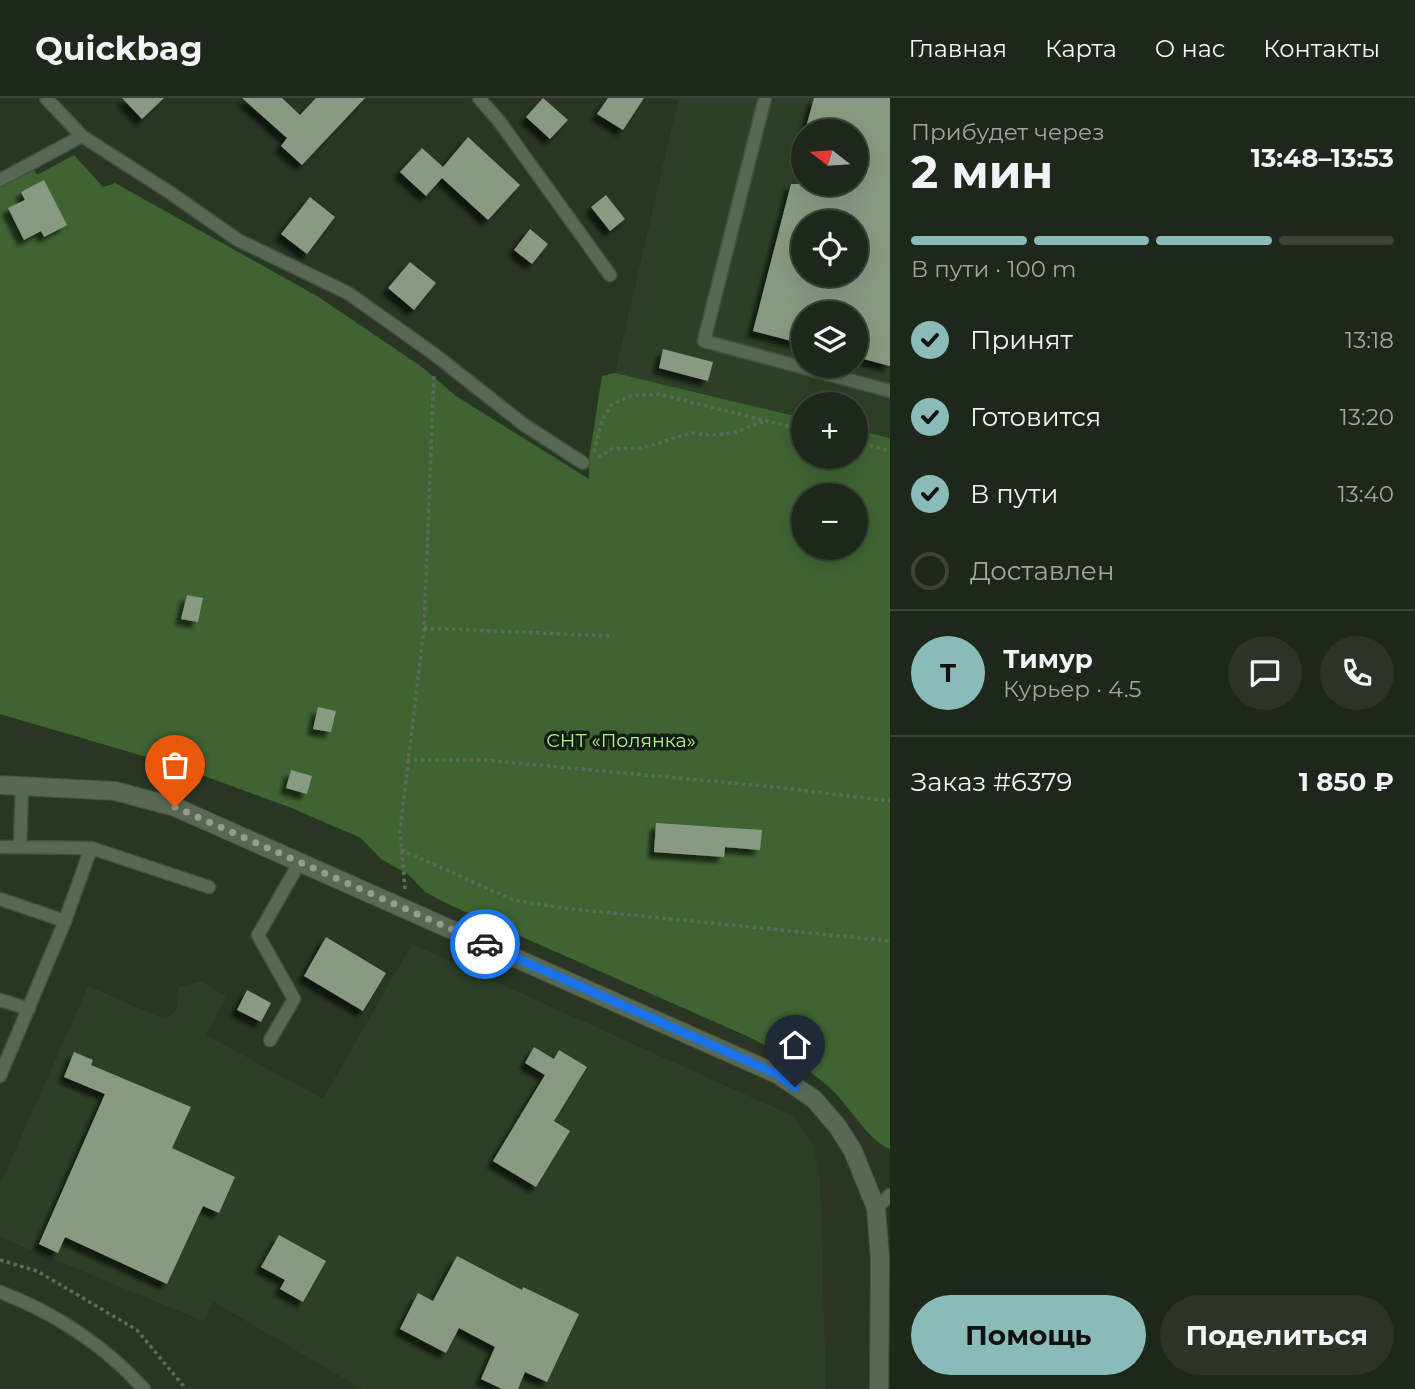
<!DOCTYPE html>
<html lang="ru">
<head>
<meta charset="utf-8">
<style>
  body { margin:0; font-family:Montserrat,sans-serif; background:#2b3427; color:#f1f3f6; height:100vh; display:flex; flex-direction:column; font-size:26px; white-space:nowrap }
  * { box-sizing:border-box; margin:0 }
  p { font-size:23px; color:#a1a6a2 }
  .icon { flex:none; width:38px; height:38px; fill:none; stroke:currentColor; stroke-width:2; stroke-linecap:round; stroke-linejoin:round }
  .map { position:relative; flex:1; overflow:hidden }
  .details { display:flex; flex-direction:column; background:#1e281a; width:525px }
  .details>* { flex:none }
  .needle { width:46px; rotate:287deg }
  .tools { position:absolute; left:791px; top:21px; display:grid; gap:14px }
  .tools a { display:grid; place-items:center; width:77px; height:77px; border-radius:50%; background:#1e281a; box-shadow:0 7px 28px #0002,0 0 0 2px #3c4439; font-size:35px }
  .pin { position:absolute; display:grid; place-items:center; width:60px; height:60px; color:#fff; margin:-72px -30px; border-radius:50% 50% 50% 0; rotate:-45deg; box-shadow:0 0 7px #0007 }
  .pin .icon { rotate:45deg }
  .courier { position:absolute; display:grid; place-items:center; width:70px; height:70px; margin:-35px; border:5px solid #1a73e8; border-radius:50%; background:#fff; color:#222; box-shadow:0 2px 9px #0007 }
  .summary em { font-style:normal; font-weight:700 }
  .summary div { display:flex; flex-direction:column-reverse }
  .summary { display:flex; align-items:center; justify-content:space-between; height:119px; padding:0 21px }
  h1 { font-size:46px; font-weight:700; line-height:52px }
  .bar { display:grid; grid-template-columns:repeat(4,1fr); gap:10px 7px; align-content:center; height:84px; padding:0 21px }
  .bar i { height:9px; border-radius:5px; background:#3c4439 }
  .bar .selected { background:#8bbbb9 }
  .bar p { grid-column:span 4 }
  .line { display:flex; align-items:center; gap:18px; padding:0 21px; border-top:2px solid #3c4439 }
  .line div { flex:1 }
  .round { display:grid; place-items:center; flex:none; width:74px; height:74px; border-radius:37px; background:#2b3427 }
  ol { padding:0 21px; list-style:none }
  li { display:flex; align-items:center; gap:21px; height:77px }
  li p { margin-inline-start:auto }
  li .icon { padding:7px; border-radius:50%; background:#8bbbb9; color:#111; stroke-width:4 }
  li:last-child { color:#a1a6a2 }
  li i { width:38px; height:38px; border:4px solid #3c4439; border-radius:50% }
  .primary-button { display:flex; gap:14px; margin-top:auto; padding:14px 21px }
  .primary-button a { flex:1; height:80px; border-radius:42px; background:#8bbbb9; color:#111; font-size:28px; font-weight:700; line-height:80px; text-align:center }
  .primary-button a+a { background:#2b3427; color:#f1f3f6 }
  header { display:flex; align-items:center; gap:42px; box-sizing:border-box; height:98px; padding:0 35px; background:#1e281a; border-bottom:2px solid #3c4439 }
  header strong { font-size:33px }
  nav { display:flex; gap:38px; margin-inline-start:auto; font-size:24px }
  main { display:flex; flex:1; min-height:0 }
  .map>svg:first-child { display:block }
  .built { fill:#2d4027; fill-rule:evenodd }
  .green { fill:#3f6432; fill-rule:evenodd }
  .building { fill:#899a83; fill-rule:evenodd; filter:url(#shadow) }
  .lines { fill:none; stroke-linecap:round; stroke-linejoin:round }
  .service-casing { stroke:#445140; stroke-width:15 }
  .minor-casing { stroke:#445140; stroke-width:20 }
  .path { stroke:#5f6b5a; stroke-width:3.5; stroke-dasharray:3.5 3.5; stroke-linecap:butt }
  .service { stroke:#586853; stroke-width:12 }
  .minor { stroke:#586853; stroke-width:18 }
  .done { stroke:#929d8e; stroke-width:7; stroke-dasharray:0 12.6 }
  .route { stroke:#1a73e8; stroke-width:9 }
  .labels { text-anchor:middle; stroke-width:7; stroke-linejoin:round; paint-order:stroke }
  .park-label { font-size:19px; fill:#a7f58a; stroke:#151c13 }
</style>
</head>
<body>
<header>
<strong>Quickbag</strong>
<nav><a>Главная</a><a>Карта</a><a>О нас</a><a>Контакты</a></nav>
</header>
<main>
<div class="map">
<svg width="890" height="1291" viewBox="0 0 890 1291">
  <defs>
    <filter id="shadow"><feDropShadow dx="-6" dy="6" stdDeviation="2" flood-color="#0009"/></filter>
  </defs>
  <rect width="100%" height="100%" fill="#283623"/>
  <path class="built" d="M670 0H890V340L856 332V306H803V320L615 275 678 3ZM803 33H856V86H803ZM803 124H856V177H803ZM803 215H856V268H803Z
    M412 846 793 1018 813 1046 820 1082 826 1291H362L214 1204 203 1223 0 1139V1086L88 888 166 922 177 910 179 889 200 883 226 898 206 937 323 1001Z"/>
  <path class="green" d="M74 57 103 89 115 85 317 198 422 269 456 298 589 381V360L602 278 615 275 803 320V359H856V332L890 340V1051C868 1043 849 1007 829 989 805 968 778 954 749 939L452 808 425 794 409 777 381 761 361 740 289 709 177 668 0 616V89L34 71 37 77ZM803 397H856V450H803Z"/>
  <path class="building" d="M122 0H164L142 21Z
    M242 0H282L300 17 316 0H365L302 67 281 48 287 40Z
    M543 0 568 22 550 41 526 19Z
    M608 0H644L623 32 597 16Z
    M814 0H890V268L856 259V215H803V246L753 233 791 86H856V33H805ZM803 124H856V177H803Z
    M468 39 520 87 488 122 442 80 426 98 400 74 422 50 443 69Z
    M44 82 67 127 44 139 41 133 24 142 8 110 25 102 21 94Z
    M606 97 625 121 610 133 591 109Z
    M310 99 335 119 307 156 281 136Z
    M530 131 548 146 532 166 514 152Z
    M410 164 436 185 414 212 388 190Z
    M663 251 713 264 708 283 659 270Z
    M187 497 203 500 198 524 181 521Z
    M318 609 336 613 331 634 313 631Z
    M291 672 312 678 307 696 286 690Z
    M656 725 762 732 760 752 725 749 724 759 654 754Z
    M326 839 386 875 363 913 304 878Z
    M247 892 271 905 261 924 237 912Z
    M534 949 554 961 559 952 587 969 554 1023 570 1033 536 1089 493 1063 545 977 525 965Z
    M74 954 93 962 91 967 191 1009 172 1050 235 1079 219 1115 203 1108 167 1186 65 1139 58 1155 39 1146 105 996 64 979Z
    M279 1137 326 1163 303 1204 280 1191 285 1182 261 1169Z
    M457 1158 522 1192 523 1189 579 1216 547 1284 525 1274 518 1291H502L481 1281 495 1249 459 1230 446 1255 400 1231 418 1195 433 1203Z"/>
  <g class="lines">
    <defs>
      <path id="service" d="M46 0 82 38 169 94 238 142 348 195 434 256 523 326 583 365
        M479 0 499 23 610 177
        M765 0 704 243 890 293
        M0 82 82 38
        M0 749 91 750 209 789
        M20 749 22 688
        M0 801 65 823
        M0 902 29 911
        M270 942 294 901 258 837 300 764
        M0 978 65 823 91 750
        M876 1110 890 1097
        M0 1194C54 1214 105 1248 144 1291"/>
      <path id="minor" d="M0 687 115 693 175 709 777 976 814 1001 838 1029 853 1053 876 1110 880 1161 879 1291"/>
    </defs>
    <use href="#service" class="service-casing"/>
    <use href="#minor" class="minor-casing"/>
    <path class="path" d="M856 344 890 353
      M594 354 602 322 611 307 629 298 659 296 803 332
      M598 359 612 351 641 350 692 335 713 337 737 334 765 323
      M424 530 609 538
      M407 662H483L775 689 890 703
      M401 752 514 802 562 810 890 843
      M405 791 400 733 424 530 434 276
      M0 1162 37 1173 137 1232 186 1291"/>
    <use href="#service" class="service"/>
    <use href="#minor" class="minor"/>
  </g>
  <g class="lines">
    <path class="done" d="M175 709 485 846"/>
    <path class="route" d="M485 846 777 976 795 989"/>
  </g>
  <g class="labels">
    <g class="park-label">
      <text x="621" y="649">СНТ «Полянка»</text>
    </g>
  </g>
</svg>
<div class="tools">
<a><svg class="needle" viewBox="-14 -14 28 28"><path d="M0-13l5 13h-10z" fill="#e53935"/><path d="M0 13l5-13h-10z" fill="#a1a6a2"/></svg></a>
<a><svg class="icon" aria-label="locate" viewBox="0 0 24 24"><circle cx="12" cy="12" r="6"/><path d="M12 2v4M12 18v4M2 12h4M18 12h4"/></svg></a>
<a><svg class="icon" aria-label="layers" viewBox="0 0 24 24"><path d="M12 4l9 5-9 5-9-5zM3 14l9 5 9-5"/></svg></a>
<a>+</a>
<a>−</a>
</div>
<div class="pin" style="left:175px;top:709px;background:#ea580c"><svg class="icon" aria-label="bag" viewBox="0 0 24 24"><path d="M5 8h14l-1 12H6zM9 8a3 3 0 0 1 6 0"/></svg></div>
<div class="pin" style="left:795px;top:989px;background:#1f2937"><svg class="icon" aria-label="home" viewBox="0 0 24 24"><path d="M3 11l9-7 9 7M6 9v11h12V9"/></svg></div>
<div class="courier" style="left:485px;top:846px"><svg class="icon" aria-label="car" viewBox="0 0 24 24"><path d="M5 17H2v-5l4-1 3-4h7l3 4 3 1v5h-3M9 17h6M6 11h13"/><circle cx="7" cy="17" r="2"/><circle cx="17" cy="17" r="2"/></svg></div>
</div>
<section class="details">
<div class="summary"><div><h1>2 мин</h1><p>Прибудет через</p></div><em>13:48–13:53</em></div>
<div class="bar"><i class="selected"></i><i class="selected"></i><i class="selected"></i><i></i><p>В пути · 100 m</p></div>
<ol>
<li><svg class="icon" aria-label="check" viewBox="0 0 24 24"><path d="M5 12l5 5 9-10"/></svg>Принят<p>13:18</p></li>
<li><svg class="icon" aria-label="check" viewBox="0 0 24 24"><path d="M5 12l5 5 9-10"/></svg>Готовится<p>13:20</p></li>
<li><svg class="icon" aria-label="check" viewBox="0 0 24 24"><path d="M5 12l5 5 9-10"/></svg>В пути<p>13:40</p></li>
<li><i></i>Доставлен</li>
</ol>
<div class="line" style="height:126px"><b class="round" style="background:#8bbbb9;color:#111">Т</b><div><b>Тимур</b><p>Курьер · 4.5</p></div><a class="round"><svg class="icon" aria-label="chat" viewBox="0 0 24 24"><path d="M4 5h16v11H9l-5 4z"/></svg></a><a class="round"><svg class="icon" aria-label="phone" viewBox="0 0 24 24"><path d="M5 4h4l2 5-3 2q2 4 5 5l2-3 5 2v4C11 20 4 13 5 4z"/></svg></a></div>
<div class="line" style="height:91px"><div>Заказ #6379</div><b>1 850 ₽</b></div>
<div class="primary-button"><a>Помощь</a><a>Поделиться</a></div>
</section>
</main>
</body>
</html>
